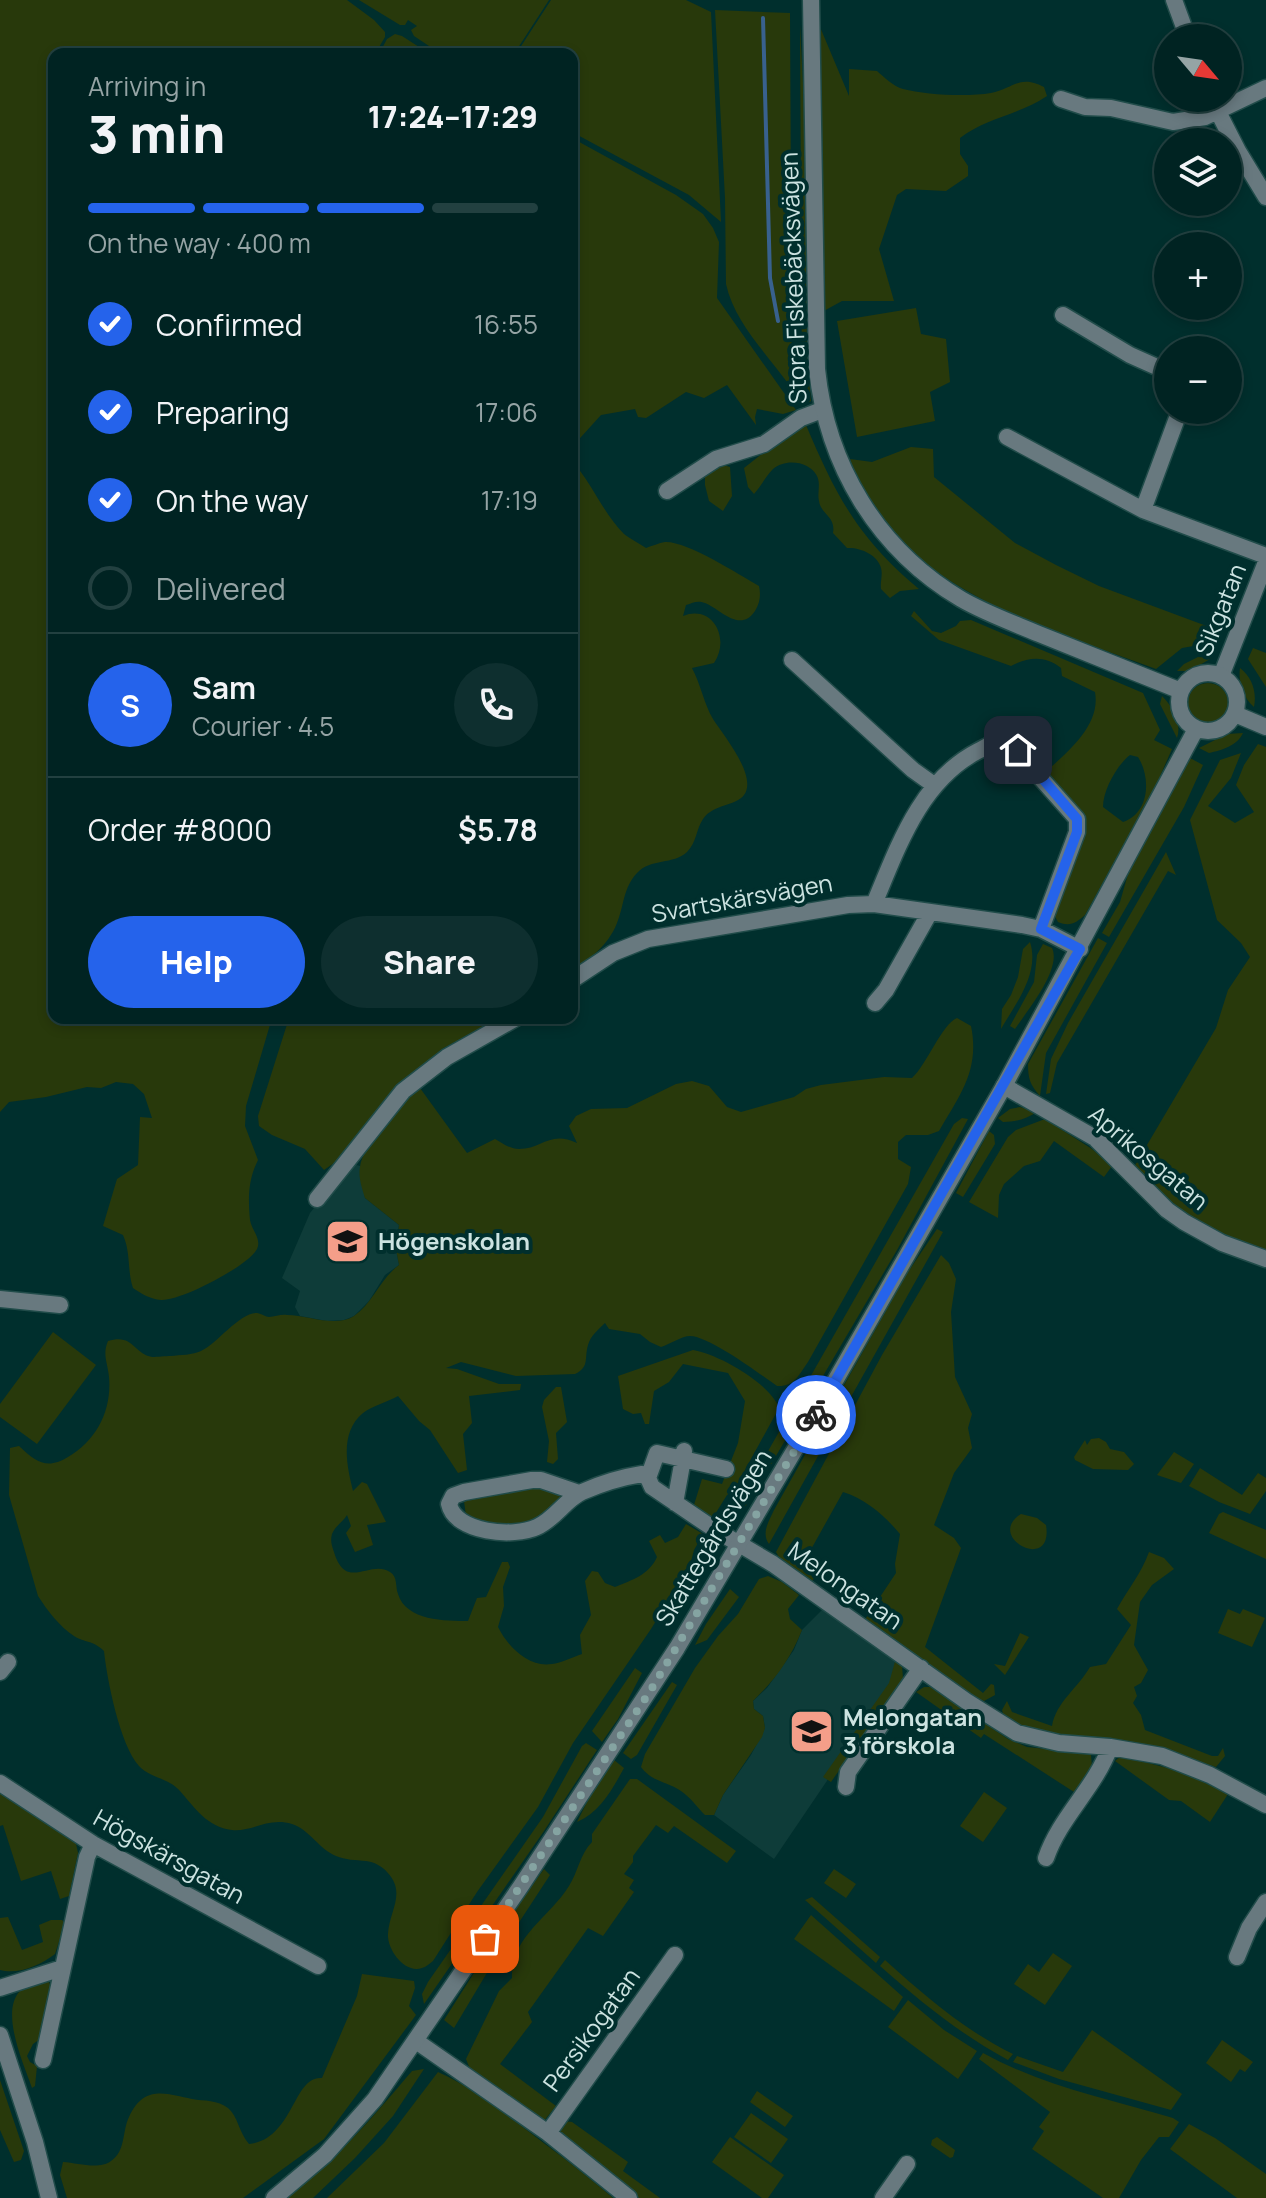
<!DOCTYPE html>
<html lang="en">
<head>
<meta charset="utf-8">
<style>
  body { margin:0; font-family:Manrope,sans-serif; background:#0e2f2f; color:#f1f3f6; height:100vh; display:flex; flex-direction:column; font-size:30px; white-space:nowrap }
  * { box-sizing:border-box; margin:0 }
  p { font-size:26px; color:#95a4a5 }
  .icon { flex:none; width:44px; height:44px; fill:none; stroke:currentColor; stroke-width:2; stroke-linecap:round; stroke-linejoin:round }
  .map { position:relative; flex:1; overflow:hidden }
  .side { position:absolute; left:48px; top:48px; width:530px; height:976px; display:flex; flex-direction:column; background:#002322; border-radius:16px; box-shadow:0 4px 12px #0003,0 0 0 2px #224040 }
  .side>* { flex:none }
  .needle { width:52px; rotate:119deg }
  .controls { position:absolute; left:1154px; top:24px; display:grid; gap:16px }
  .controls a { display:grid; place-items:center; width:88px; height:88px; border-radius:50%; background:#002322; box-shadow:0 4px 12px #0003,0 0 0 2px #224040; font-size:40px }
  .pin { position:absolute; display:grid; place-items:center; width:68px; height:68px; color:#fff; margin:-34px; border-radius:16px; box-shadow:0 4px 12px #0006 }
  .courier { position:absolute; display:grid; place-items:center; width:80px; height:80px; margin:-40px; border:6px solid #2563eb; border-radius:50%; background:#fff; color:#222; box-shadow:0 2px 10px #0007 }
  .summary em { font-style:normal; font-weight:800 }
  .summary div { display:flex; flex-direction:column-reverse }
  .summary { display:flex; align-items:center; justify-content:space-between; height:136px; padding:0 40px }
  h1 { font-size:52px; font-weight:800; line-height:60px }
  .bar { display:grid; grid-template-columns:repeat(4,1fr); gap:12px 8px; align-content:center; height:96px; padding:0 40px }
  .bar i { height:10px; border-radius:6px; background:#224040 }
  .bar .active { background:#2563eb }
  .bar p { grid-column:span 4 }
  .line { display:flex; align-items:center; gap:20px; padding:0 40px; border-top:2px solid #224040 }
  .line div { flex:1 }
  .round { display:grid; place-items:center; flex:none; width:84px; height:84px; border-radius:42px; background:#0e2f2f }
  ol { padding:0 40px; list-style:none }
  li { display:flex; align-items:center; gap:24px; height:88px }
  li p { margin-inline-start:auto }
  li .icon { padding:8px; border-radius:50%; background:#2563eb; color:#fff; stroke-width:4 }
  li:last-child { color:#95a4a5 }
  li i { width:44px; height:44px; border:4px solid #224040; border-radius:50% }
  .primary-button { display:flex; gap:16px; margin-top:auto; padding:16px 40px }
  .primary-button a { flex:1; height:92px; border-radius:48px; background:#2563eb; color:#fff; font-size:32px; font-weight:800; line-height:92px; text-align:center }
  .primary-button a+a { background:#0e2f2f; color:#f1f3f6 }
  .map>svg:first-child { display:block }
  .built { fill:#0e3c39 }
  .green { fill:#28390b; fill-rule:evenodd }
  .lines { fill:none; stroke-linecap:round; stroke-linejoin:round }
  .stream { stroke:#38618e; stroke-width:4 }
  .minor-casing { stroke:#214c4a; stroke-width:19 }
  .tertiary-casing { stroke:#214c4a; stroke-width:19 }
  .minor { stroke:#68797f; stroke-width:16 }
  .tertiary { stroke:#68797f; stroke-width:16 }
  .done { stroke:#85a4a2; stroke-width:8; stroke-dasharray:0 14.4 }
  .route { stroke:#2563eb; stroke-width:10 }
  .labels { text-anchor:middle; stroke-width:8; stroke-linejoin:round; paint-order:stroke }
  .street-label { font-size:24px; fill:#cce3e1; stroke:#002f2d }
  .poi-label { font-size:24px; font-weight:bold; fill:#cce3e1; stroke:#002f2d; text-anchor:start }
</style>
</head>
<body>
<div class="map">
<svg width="1266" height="2198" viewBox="0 0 1266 2198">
  <rect width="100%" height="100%" fill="#002f2d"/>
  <path class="built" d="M350 1163 360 1166 365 1198 399 1225 396 1249 399 1265 385 1275 369 1301 354 1316 344 1320 327 1321 300 1316 295 1307 300 1291 282 1278 310 1213Z
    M822 1610 896 1658 898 1676 774 1859 714 1815 723 1795 751 1755 765 1728 763 1716 754 1709 753 1701 767 1688 794 1650 802 1630Z"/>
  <path class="green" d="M0 0H347L374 20 385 32V37L375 54H54V1018H272L246 1106 245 1126 258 1160C248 1180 248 1198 250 1220 251 1229 262 1239 257 1249 248 1266 181 1301 161 1300 150 1299 142 1294 133 1288 127 1270 131 1253 123 1235L103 1226 117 1179 138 1165 140 1117 152 1118 144 1094 133 1084 116 1082 101 1088 87 1087 46 1097 9 1102 0 1112Z
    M359 0H549L514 54H441L414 36 411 30 417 26 408 20 405 25H400Z
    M551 0H686L711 12 721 222 689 195 572 132V54H516Z
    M715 10 790 13 792 383 787 382C765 352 734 321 726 284L725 198Z
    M800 25 805 123 807 360 811 401 808 403 803 396 802 385Z
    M820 27 849 96V69L877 71C885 78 893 86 903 89 925 95 968 97 991 93 1013 89 1019 74 1044 87L1047 96C1019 115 986 118 960 138V154L968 166V176L946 191 906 189 897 195 879 249 894 301H842L822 312Z
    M395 34 402 36 430 54H379L387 39Z
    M572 138 676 195 703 214 713 228 719 242 717 298 796 410 783 414 757 409 755 417 756 425 727 385 704 398 686 392 646 418 638 417 635 409 601 415 572 447Z
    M916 308 921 334 946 339 950 382 930 392 935 421 857 437 837 321Z
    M802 422 806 425C836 496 858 538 919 589L900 591 890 598 881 589C880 582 883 575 881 568 878 555 860 547 847 548L833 533C836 516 821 515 819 501 817 493 821 484 817 476 810 461 785 458 773 469 766 476 761 486 754 494L748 487 744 468Z
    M911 447 933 449 934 477 1015 543 1056 565 1099 586 1220 631 1205 644 1182 648 1156 669C1053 630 928 597 866 499 859 487 855 472 850 459L872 462Z
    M572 461C592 483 603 513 624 534 630 539 639 543 646 548 652 546 659 543 665 542 687 541 738 574 759 586 761 595 760 603 755 611 740 634 719 608 705 603 697 600 693 603 686 605L683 616C712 604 731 638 714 663L692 668C701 685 704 704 713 719 723 735 758 776 744 795 736 806 713 804 703 819 696 829 697 842 687 852 673 865 651 858 637 873 623 888 624 906 617 923 608 946 590 958 572 972Z
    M723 465 730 467 732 496 723 511 709 501 705 485V474Z
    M914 611 932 631 941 633 956 626 960 621 971 620 1143 693 1160 730 1154 740 1172 749 1154 790 1085 915C1076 923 1070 927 1058 922L1052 911 1085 818 1047 771C1068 751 1101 725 1095 692L1062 676 1061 668C1045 655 1028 657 1011 666L939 640 911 616ZM1130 755 1138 757C1151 777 1150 813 1123 822L1103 807C1103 790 1117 765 1130 755Z
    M1253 648 1266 653V687L1248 659Z
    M1198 657 1212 658 1189 671H1177L1184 664Z
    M1240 668C1252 677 1257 692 1254 707 1243 698 1238 681 1240 668Z
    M1188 703a20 20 0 1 1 40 0a20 20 0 1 1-40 0Z
    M1162 696C1173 707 1182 723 1177 738L1160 704Z
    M1243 733C1237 746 1222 750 1209 753L1199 748 1227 734Z
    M1258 744 1266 747V1253L1215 1231 1183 1212 1134 1167 1216 1028 1228 990 1250 957 1241 943 1217 920 1190 820 1220 760 1241 753 1231 778 1208 806 1235 823 1254 812 1236 785 1244 765Z
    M1190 758 1203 765 1184 807 1109 937 1102 933 1120 902 1132 860 1141 842Z
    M1166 852 1176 875 1168 871 1057 1063 1050 1093 1046 1094 1051 1059 1068 1023Z
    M1098 938 1107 943 1046 1053 1040 1096C1030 1085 1028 1078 1028 1064Z
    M1030 942C1040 973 1016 1003 1001 1029L1002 1009 1011 995 1018 977 1023 949Z
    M1043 944 1052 948C1062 969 1027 1011 1015 1029L1010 1026 1034 982 1037 955Z
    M289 1018H499L442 1049 396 1089 334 1163 324 1170 305 1149 272 1135 259 1126 258 1116Z
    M957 1018 971 1026C980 1070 960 1095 939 1131L928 1135H906L898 1142V1159L911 1167 908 1184 808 1362C799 1375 794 1387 777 1386 760 1374 709 1336 690 1336 682 1336 670 1344 661 1347L650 1342 640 1334 609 1329 605 1323C598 1330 591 1335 588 1345 584 1358 590 1367 575 1374L516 1376 461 1362 446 1368 457 1369 499 1384H521L520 1390 469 1396 472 1423 463 1434 467 1470 458 1473 430 1430 419 1421 398 1396C387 1402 372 1406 363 1413 339 1433 347 1466 353 1491L362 1482 367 1484 386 1522 367 1525 373 1545 355 1552 346 1533 351 1526 347 1515C343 1522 335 1526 332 1534 330 1541 332 1546 334 1552 346 1592 370 1559 390 1572 398 1577 395 1586 398 1594 406 1621 446 1621 468 1621L477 1598 486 1597 502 1562H508L510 1567 503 1587 504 1606 498 1627C508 1647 529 1668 552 1664 561 1663 573 1657 582 1654L580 1635 591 1615 585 1581 592 1571 598 1572 605 1583 615 1587C632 1580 649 1575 657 1557L649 1541 660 1535 665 1543 678 1537 686 1524 703 1534 694 1550 690 1565 651 1629 573 1743 538 1807 477 1892 433 1961C429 1964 426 1967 422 1968 405 1974 387 1950 388 1934 389 1911 407 1893 387 1872 382 1866 374 1862 366 1861 356 1860 345 1860 336 1856 319 1849 310 1830 292 1824 268 1817 252 1832 232 1830 207 1827 195 1808 180 1791 169 1778 150 1778 139 1766 120 1745 107 1680 104 1651 93 1640 85 1643 74 1636 60 1627 47 1610 38 1596L9 1495 10 1448 19 1446C36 1462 47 1470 68 1457 97 1440 112 1410 109 1377 108 1363 102 1355 108 1341 133 1333 133 1353 152 1357 157 1357 166 1356 171 1356 180 1355 193 1355 201 1351 218 1343 239 1313 257 1313 260 1313 266 1317 269 1317 275 1317 281 1314 287 1315 308 1315 335 1328 354 1316 373 1303 380 1279 399 1265L396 1249 399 1225 365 1198C362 1188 358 1177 360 1167 362 1146 403 1100 420 1088L467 1153 495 1139C502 1143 510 1149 519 1149 542 1149 550 1130 577 1143L569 1126 576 1116 591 1109 627 1108 676 1084 692 1081 709 1086 727 1107 741 1112 794 1097 806 1089 821 1085 884 1077 912 1078C927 1064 942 1024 957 1018Z
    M1020 1107 1037 1112C1026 1119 1016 1122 1003 1122L998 1118 1010 1109Z
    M962 1118 968 1119 897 1250 749 1502 742 1510 724 1519 734 1501 742 1497 954 1124Z
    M1045 1119 1092 1149 1112 1166 1104 1177 1054 1141 1040 1161 1024 1166 1004 1184 999 1195 998 1218 969 1202 1008 1137 1016 1130Z
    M989 1131 994 1135 995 1144 963 1197 956 1193Z
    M937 1229 943 1232 769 1544C761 1533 769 1521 774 1510L906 1275Z
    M941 1255 949 1263 956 1279 951 1312 955 1377 972 1414 968 1428 972 1448 954 1473 934 1525 954 1538 961 1548 925 1647 983 1693 991 1684 994 1685 995 1695 984 1701 978 1699 864 1621 896 1573 895 1564 900 1534C885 1516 866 1499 843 1492L809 1553 822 1566 811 1583 781 1561 776 1552 882 1355Z
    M53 1332 96 1365 37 1444 0 1417V1404Z
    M693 1350C718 1354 770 1383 779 1408L734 1490 727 1495 712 1519 693 1508 702 1479 722 1484 738 1443 745 1401 728 1373 683 1364 669 1382 654 1391 649 1424H645L641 1413 633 1414 623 1409 618 1376Z
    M556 1387H561L567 1422 556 1433 558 1459 553 1464 547 1462 549 1441 542 1407 544 1400Z
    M1099 1438 1106 1442 1110 1449 1124 1452 1134 1464 1128 1470 1093 1469 1075 1460 1074 1457 1085 1440 1087 1445 1091 1439Z
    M1174 1452 1194 1464 1181 1483 1157 1475Z
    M1200 1468 1242 1495 1258 1473 1266 1478V1491L1250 1514 1219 1502 1189 1486Z
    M540 1485 561 1494V1498L532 1523 491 1525 466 1516 464 1501 466 1499Z
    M1223 1512 1266 1530V1559L1209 1533 1219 1514Z
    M1021 1514 1037 1518 1046 1525C1054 1574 984 1537 1021 1514Z
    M1149 1552 1164 1558 1174 1569 1152 1585 1140 1602 1134 1645 1148 1670 1141 1683 1134 1687 1137 1696 1133 1703 1141 1715 1145 1730 1212 1756H1218L1223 1748 1225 1756 1216 1767 1162 1750 1053 1737 1005 1721 1002 1710 1007 1701 1012 1712 1052 1726C1056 1702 1078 1688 1090 1667L1106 1664 1131 1625 1117 1609C1128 1589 1141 1574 1149 1552Z
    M768 1576 782 1582 799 1595 788 1609 790 1619 802 1630C791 1658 775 1680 753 1701L754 1709 763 1716 765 1728 762 1737 723 1795 714 1815H705C697 1807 690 1797 681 1791 666 1781 652 1782 641 1767L645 1754 695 1668 718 1636 738 1614 759 1579Z
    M730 1589 739 1597 707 1640 695 1645 706 1624Z
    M1228 1609 1240 1614 1243 1609 1265 1618 1252 1647 1218 1633Z
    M1020 1633 1029 1637 1005 1675 994 1664 1005 1666Z
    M896 1658 902 1665 903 1679 831 1782 823 1777 889 1683Z
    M635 1668 642 1673 618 1719 602 1742 592 1731Z
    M672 1682 677 1685 637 1755 631 1759 623 1753Z
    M924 1687H930L1008 1739 1027 1747 1086 1753 1091 1755 1092 1767 1074 1792 984 1734 981 1738 916 1692Z
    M586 1743 597 1750 544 1831 424 2004 422 1994 428 1982 543 1817 582 1746Z
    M1121 1756 1183 1772 1228 1794 1210 1822 1181 1801 1169 1800 1115 1761Z
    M614 1760 624 1768C612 1790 600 1812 577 1822L593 1790Z
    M630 1779H637L736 1851 727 1863 674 1826 668 1833 656 1825 633 1856V1862L624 1874 634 1880 629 1888 634 1892 603 1936 588 1928 528 2012 532 2022 500 2064 556 2106 543 2122 470 2069 466 2059 499 1991 512 1978C510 1937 550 1917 569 1886 578 1872 580 1854 592 1842V1834Z
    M984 1792 1007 1808 983 1842 960 1826Z
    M0 1793 6 1794 75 1839 78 1853 69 1896 60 1899 51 1871 21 1881 3 1825 0 1826Z
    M544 1869 550 1875 497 1956 454 2028 444 2020 514 1910Z
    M834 1869 856 1884 846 1898 824 1883Z
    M812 1897 880 1957 876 1963 805 1900Z
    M811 1915 903 1997 894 2011 794 1939Z
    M8 1917 22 1950 43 1942 39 1925 51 1920H62L65 1923 55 1954C41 1965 18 1975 0 1970V1918Z
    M1053 1953 1072 1966 1045 2005 1014 1984 1028 1964 1039 1972Z
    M885 1960C925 1996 964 2030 1013 2054L1008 2060C960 2034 921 2002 880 1966Z
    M362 1974 414 1981 415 1988 409 2006 416 2015 324 2139 243 2198H67L60 2175 63 2162C78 2163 99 2170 111 2161 126 2151 122 2131 129 2117 144 2084 167 2094 192 2099 204 2101 218 2100 228 2108 238 2116 239 2133 249 2144 294 2139 293 2075 322 2078L357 1996Z
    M44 1980 49 1982 53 1992 43 2037 33 2044 27 2056 30 2062 37 2066 35 2086 32 2088C23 2062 0 2012 20 1991 26 1986 36 1983 44 1980Z
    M908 2000 944 2030 977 2051 958 2079 888 2027Z
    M1092 2030 1182 2094 1171 2110 1059 2079 1013 2062 1017 2056 1063 2072Z
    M1222 2040 1253 2062 1245 2072 1240 2069 1231 2082 1206 2063Z
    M983 2053C1043 2086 1108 2099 1173 2118L1179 2122 1169 2137H1159L1141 2160 1119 2198H1103L1032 2149 1044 2131 1039 2127 1050 2112 979 2059Z
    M424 2069 393 2116 355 2158 313 2198H285C334 2163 373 2117 412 2071Z
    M438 2072C466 2084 491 2104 516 2122 549 2147 582 2171 613 2198H327L384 2143Z
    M0 2080 24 2151 21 2160 14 2162 0 2130Z
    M757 2091 793 2116 785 2127 750 2102Z
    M751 2113 788 2139 771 2163 734 2137Z
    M564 2121 572 2122 628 2162 623 2171 660 2198H639L561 2135 560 2129Z
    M1189 2124 1215 2138 1266 2174V2198H1237L1170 2149Z
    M730 2137 784 2175 768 2198H762L712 2162Z
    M937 2137 955 2150 953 2157 950 2158 931 2145 932 2140Z"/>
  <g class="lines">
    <path class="stream" d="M763 18 770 278 778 321"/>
    <defs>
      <path id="minor" d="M1174 0 1188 38
        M1211 98 1238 151 1266 197
        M1061 99 1085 107 1111 108 1173 122 1205 117 1266 88
        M1063 315 1130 355 1168 372
        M1007 437 1143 510 1266 556
        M667 491 716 459 764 444 801 418 822 410
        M1143 510 1180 410
        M792 660 913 770 934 785
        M1221 676 1266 562
        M874 904C898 847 920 781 978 751 988 746 996 740 1007 740L1077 819V832L1041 929
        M572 980 613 953 648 939 848 905 874 904 1022 925 1041 929 1080 949
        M875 1003 886 990 930 912
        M1004 1086 1095 1138 1167 1210 1184 1222 1222 1243 1266 1259
        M317 1199 403 1091 447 1057 516 1018
        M0 1299 60 1305
        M684 1451 683 1459 726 1469
        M648 1478 657 1453 683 1459 675 1503
        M579 1493 541 1480H532L464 1492 453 1496 449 1504C455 1533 514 1538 537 1527 555 1519 565 1500 582 1492 600 1484 623 1477 642 1474L648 1478 652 1487 714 1529 773 1564 966 1701 1017 1733 1059 1743 1110 1747 1162 1756 1210 1775 1266 1805
        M0 1672 8 1662
        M0 1783 93 1844 318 1966
        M846 1787 848 1772 921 1668
        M1046 1858C1060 1817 1095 1788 1110 1747
        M1237 1957 1249 1928 1266 1902
        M0 1988 62 1968
        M416 2041 548 2133 629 2198
        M43 2060 87 1857 93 1844
        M548 2133 675 1955
        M883 2198 907 2164"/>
      <path id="tertiary" d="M811 0 817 369C827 465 877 549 961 599 985 613 1013 623 1039 634 1086 653 1134 672 1181 691
        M1179 702a29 29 0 1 1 58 0a29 29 0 1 1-58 0Z
        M1235 714 1266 727
        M0 2035 35 2142 49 2198
        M274 2198 325 2155 375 2099 521 1886 677 1648 819 1409 1004 1086 1196 729"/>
    </defs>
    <use href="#minor" class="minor-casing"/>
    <use href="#tertiary" class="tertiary-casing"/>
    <use href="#minor" class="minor"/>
    <use href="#tertiary" class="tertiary"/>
  </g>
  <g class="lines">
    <path class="done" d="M485 1939 649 1693 816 1415"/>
    <path class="route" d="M816 1415 1080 949 1041 929 1077 832V819L1018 750"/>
  </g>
  <defs>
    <symbol id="school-square" viewBox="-11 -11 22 22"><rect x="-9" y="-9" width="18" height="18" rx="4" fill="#f49e89" stroke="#002f2d"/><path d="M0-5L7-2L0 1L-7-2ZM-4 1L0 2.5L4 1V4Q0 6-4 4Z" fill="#111"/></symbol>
  </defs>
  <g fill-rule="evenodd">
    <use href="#school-square" x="322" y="1216" width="51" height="51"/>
    <use href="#school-square" x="786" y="1706" width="51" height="51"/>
  </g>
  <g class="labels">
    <g class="street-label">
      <text transform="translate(794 278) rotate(-92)" y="8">Stora Fiskebäcksvägen</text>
      <text transform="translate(1221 610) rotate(-68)" y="8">Sikgatan</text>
      <text transform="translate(742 899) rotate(-10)" y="8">Svartskärsvägen</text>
      <text transform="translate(1148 1158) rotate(40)" y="8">Aprikosgatan</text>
      <text transform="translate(714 1538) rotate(-59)" y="8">Skattegårdsvägen</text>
      <text transform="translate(845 1586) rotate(35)" y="8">Melongatan</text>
      <text transform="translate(169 1857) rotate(29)" y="8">Högskärsgatan</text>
      <text transform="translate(592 2030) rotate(-54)" y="8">Persikogatan</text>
    </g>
    <g class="poi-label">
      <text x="378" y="1250">Högenskolan</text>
      <text x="843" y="1726">Melongatan<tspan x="843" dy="28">3 förskola</tspan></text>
    </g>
  </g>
</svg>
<div class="controls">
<a><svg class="needle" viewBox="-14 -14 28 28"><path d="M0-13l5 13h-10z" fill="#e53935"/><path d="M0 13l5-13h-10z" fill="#95a4a5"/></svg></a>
<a><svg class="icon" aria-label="layers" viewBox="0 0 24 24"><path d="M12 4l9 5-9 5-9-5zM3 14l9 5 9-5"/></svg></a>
<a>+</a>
<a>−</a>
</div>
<div class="pin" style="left:485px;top:1939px;background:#ea580c"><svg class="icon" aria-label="bag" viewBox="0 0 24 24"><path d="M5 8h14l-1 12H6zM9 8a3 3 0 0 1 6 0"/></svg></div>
<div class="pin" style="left:1018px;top:750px;background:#1f2937"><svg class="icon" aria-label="home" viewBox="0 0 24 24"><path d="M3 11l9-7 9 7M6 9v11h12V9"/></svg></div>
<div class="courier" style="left:816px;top:1415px"><svg class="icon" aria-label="bike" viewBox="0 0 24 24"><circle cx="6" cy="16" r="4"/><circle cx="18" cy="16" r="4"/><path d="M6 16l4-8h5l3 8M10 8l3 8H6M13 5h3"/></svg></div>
<section class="side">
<div class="summary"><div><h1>3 min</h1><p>Arriving in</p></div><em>17:24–17:29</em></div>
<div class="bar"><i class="active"></i><i class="active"></i><i class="active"></i><i></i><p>On the way · 400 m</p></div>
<ol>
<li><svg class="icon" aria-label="check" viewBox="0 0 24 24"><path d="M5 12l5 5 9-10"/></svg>Confirmed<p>16:55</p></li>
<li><svg class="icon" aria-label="check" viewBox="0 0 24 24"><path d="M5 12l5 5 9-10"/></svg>Preparing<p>17:06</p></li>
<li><svg class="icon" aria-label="check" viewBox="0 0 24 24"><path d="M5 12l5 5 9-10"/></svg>On the way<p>17:19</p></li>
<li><i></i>Delivered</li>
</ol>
<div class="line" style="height:144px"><b class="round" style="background:#2563eb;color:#fff">S</b><div><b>Sam</b><p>Courier · 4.5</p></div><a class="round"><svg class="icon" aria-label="phone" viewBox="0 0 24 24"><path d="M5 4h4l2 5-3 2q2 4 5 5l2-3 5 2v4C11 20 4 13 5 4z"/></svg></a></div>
<div class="line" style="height:104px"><div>Order #8000</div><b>$5.78</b></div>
<div class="primary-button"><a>Help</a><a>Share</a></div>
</section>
</div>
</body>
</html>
